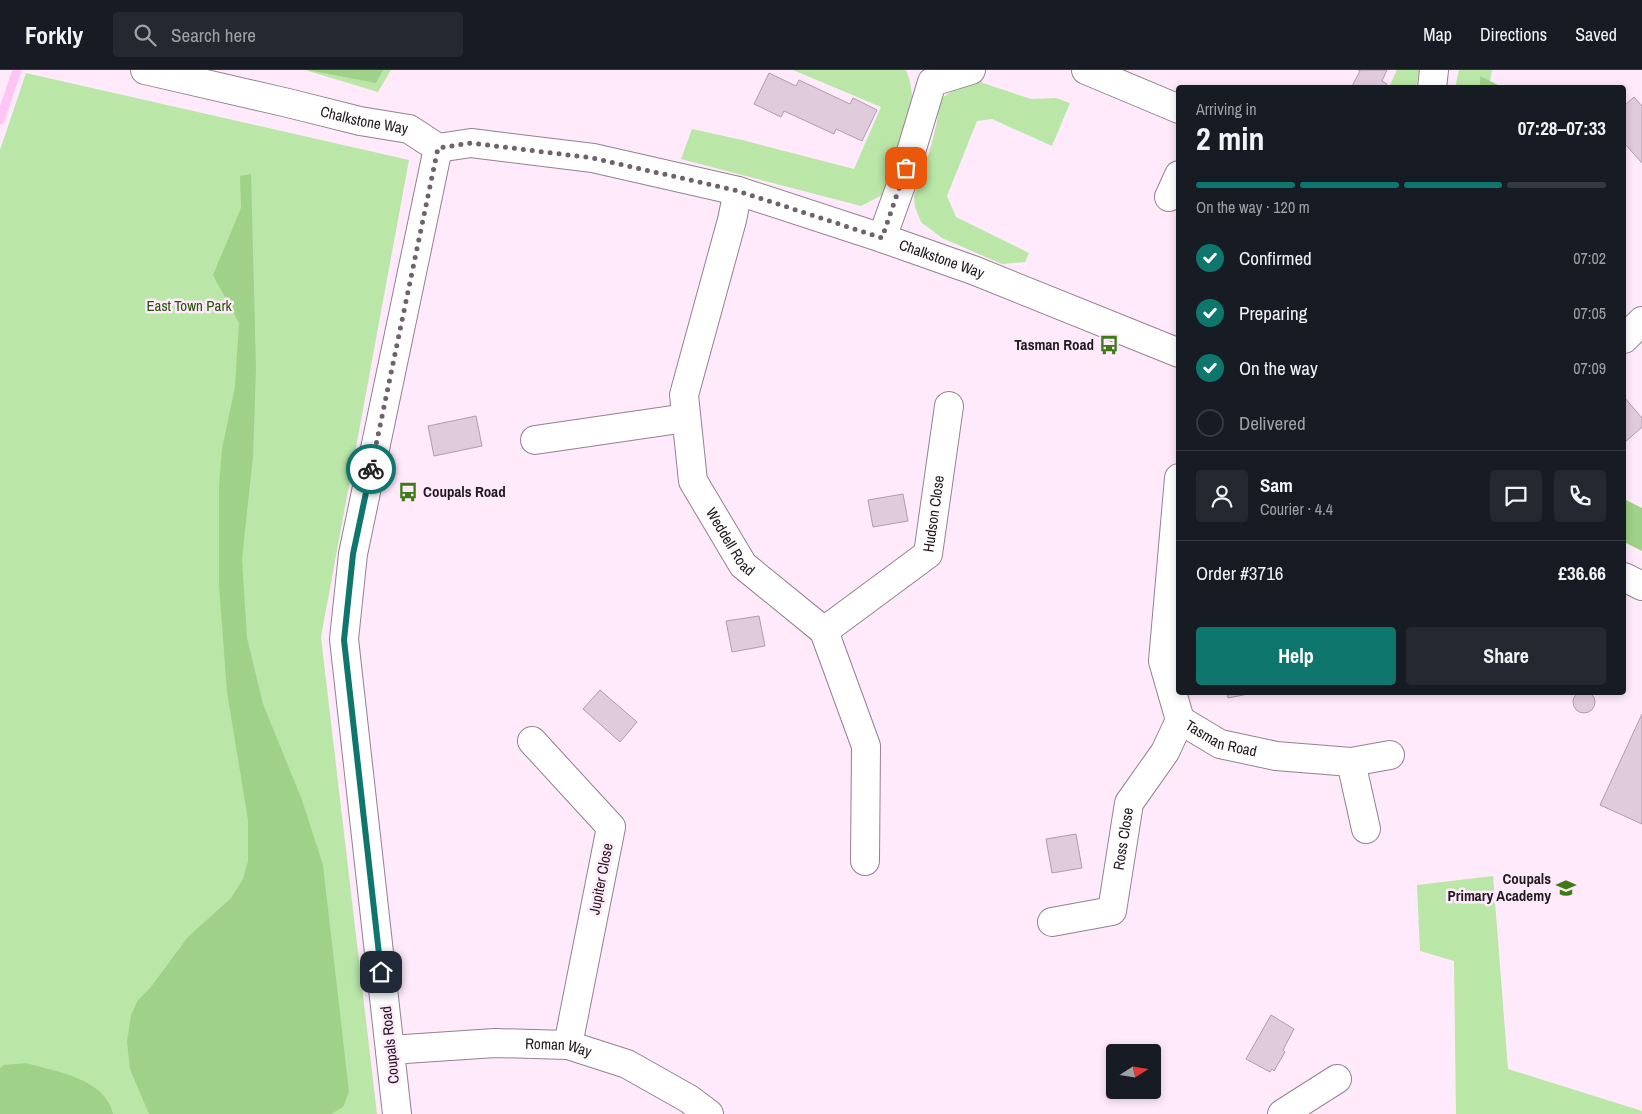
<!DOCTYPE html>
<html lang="en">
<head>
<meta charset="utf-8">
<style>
  body { margin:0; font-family:"Archivo Narrow",sans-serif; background:#242831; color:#f1f3f6; height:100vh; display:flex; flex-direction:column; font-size:19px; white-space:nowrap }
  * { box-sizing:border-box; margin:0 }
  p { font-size:16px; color:#9ea1a6 }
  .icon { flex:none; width:28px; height:28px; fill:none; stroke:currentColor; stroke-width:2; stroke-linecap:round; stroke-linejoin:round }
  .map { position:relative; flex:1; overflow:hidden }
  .drawer { position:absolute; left:1176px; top:15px; width:450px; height:610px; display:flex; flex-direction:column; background:#171b24; border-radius:5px; box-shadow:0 2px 8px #0003 }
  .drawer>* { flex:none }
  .needle { width:32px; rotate:78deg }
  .fabs { position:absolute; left:1106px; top:974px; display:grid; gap:10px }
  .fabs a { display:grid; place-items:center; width:55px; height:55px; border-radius:5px; background:#171b24; box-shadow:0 2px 8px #0003; font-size:25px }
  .pin { position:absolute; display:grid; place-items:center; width:42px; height:42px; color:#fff; margin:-21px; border-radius:10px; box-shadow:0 2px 8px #0006 }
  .courier { position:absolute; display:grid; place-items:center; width:50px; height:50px; margin:-25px; border:4px solid #0f766e; border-radius:50%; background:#fff; color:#222; box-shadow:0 1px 6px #0007 }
  .head em { font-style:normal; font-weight:800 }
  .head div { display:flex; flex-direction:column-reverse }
  .head { display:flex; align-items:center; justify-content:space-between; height:85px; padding:0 20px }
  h1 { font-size:32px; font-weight:800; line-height:38px }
  .bar { display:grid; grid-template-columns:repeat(4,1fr); gap:8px 5px; align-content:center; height:60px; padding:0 20px }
  .bar i { height:6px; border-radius:4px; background:#363941 }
  .bar .active { background:#0f766e }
  .bar p { grid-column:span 4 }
  .line { display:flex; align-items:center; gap:12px; padding:0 20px; border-top:1px solid #363941 }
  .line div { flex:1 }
  .round { display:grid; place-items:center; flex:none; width:52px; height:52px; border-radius:5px; background:#242831 }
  ol { padding:0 20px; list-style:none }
  li { display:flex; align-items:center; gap:15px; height:55px }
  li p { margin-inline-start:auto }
  li .icon { padding:5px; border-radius:50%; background:#0f766e; color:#fff; stroke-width:4 }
  li:last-child { color:#9ea1a6 }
  li i { width:28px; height:28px; border:2px solid #363941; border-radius:50% }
  .action { display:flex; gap:10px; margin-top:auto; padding:10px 20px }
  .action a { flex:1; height:58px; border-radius:5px; background:#0f766e; color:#fff; font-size:20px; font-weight:800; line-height:58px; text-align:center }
  .action a+a { background:#242831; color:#f1f3f6 }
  header { display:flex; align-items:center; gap:30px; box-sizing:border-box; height:70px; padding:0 25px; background:#171b24; border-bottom:1px solid #363941 }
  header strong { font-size:24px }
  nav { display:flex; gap:28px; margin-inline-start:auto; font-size:18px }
  .search { width:350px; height:45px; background:#242831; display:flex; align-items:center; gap:12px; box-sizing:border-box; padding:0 18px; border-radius:5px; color:#9ea1a6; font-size:19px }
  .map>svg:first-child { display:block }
  .green { fill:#bae6a8 }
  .forest { fill:#9fd189 }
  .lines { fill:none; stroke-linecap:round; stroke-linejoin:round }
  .stream { stroke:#fec4f4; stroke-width:9 }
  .building { fill:#e0cbdc; stroke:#af9cac }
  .minor-casing { stroke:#938190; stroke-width:30 }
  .minor { stroke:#fff; stroke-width:28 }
  .done { stroke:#6e626b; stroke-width:5; stroke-dasharray:0 9 }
  .route { stroke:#0f766e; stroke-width:6 }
  .labels { text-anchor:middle; stroke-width:5; stroke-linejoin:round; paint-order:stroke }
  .street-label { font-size:15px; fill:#20191e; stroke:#ffeafb }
  .park-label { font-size:15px; fill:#255206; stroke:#ffeafb }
  .poi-label { font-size:15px; font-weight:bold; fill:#20191e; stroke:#ffeafb; text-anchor:end }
</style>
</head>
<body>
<header>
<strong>Forkly</strong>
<div class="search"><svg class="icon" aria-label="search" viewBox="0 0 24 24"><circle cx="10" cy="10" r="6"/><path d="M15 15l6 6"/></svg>Search here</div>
<nav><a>Map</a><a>Directions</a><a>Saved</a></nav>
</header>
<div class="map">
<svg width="1642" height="1044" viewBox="0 0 1642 1044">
  <rect width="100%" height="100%" fill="#ffeafb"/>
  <path class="green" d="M305 0H391L378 22Z
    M793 0H906C923 38 900 86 888 122L861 136 681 89 692 59 742 70 854 99 881 37Z
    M1397 0H1419L1416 17H1389Z
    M1459 0H1492L1489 17 1455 18Z
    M26 3 409 90 321 567 377 1044H0V80Z
    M980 12 1031 29 1056 28 1070 33 1052 76 992 49 977 51 947 126 956 147 1029 183 1025 192 1002 194 942 168 921 152 915 137 914 126 930 80 937 52 938 39 942 28 957 18Z
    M1493 806 1508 999 1642 1041V1044H1456L1454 891 1420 881 1417 815Z"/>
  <path class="forest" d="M308 0H383L376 13Z
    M1480 6 1502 17H1480Z
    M251 104 256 298 253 386 242 489 247 568 263 634 302 730 323 795 349 1022 343 1037 331 1044H149L130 999 127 972 131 945 138 930 151 917 187 868 231 828 243 809 248 791V750L227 622 219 515V416L222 379 235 317 239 253 213 205 241 138 240 106Z
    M1624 429 1642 438V481L1624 472Z
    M26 993C56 1002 105 1008 113 1044H0V998L4 995Z"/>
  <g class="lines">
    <path class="stream" d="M0 50 17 0"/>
  </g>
  <path class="building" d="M1358 0H1387L1382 11 1387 14 1386 18H1351L1360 1Z
    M769 3 796 16 799 10 850 34 853 28 877 40 862 71 836 59 834 64 784 41 781 47 754 34Z
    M1634 27 1642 36V93L1624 73V36Z
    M1624 327 1642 348V357L1624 373Z
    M476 346 482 376 434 386 428 356Z
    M903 424 908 451 873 457 868 430Z
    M759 546 765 576 732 582 726 551Z
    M600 620 637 652 620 672 583 639Z
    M1573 632a11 11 0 1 1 22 0a11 11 0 1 1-22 0Z
    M1227 622H1258L1228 628Z
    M1642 644V754L1600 735Z
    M1076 764 1082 798 1052 803 1046 769Z
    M1271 945 1294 959 1283 980 1285 982 1274 1001 1272 999 1270 1002 1246 989Z"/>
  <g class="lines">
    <defs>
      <g id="minor">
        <path id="s1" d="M145 0 288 33 360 51 409 59 438 78 471 73 593 88 738 121 882 168 973 200 1179 283"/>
        <path d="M1086 0 1179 39"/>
        <path d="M1432 18 1434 0"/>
        <path id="s2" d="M738 121 732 150 684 325 693 411 743 495 824 561 866 676 865 791"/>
        <path d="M1169 127 1179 105"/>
        <path d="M882 168 901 115 932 12 971 0"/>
        <path d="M1624 269 1642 251"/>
        <path d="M535 370 686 348"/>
        <path id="s3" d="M1179 408 1163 591 1180 650 1220 674 1276 686 1351 692 1366 759"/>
        <path d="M1624 507 1642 516"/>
        <path id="s4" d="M824 561 928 484 949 336"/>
        <path d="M532 671 611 757 568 975"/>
        <path d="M1351 692 1390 685"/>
        <path id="s5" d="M1052 852 1112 841 1129 733 1165 682 1180 650"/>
        <path id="s6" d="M390 980 495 973 568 975 627 994 689 1029 709 1044"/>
        <path d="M397 1044 344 569 353 484 438 78"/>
        <path d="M1282 1044 1337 1009"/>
      </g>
    </defs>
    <use href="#minor" class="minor-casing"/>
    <use href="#minor" class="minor"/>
  </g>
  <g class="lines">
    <path class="done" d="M371 399 438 78 471 73 593 88 738 121 882 168 906 98"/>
    <path class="route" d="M371 399 353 484 344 570 381 902"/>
  </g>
  <defs>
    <symbol id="bus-bare" viewBox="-9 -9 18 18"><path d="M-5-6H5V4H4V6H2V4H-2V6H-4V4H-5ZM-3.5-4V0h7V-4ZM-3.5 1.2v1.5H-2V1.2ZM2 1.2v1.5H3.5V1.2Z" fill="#3d7b17" stroke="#ffeafb" stroke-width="2.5" paint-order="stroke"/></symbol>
    <symbol id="school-bare" viewBox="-9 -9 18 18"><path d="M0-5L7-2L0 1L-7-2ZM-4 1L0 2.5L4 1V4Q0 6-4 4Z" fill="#3d7b17" stroke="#ffeafb" stroke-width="2.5" paint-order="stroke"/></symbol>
  </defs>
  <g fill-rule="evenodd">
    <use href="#bus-bare" x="1095" y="261" width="28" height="28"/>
    <use href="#bus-bare" x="394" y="408" width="28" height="28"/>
    <use href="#school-bare" x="1552" y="804" width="28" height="28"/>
  </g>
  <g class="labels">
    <g class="street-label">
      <text dy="5" stroke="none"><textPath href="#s1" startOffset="225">Chalkstone Way</textPath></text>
      <text dy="5" stroke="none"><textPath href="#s1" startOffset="825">Chalkstone Way</textPath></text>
      <text dy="5" stroke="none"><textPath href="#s4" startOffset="170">Hudson Close</textPath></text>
      <text dy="5" stroke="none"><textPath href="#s2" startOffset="369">Weddell Road</textPath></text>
      <text dy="5" stroke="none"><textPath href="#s3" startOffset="291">Tasman Road</textPath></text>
      <text dy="5" stroke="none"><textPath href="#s5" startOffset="134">Ross Close</textPath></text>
      <text transform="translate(601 809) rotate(-79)" y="5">Jupiter Close</text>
      <text transform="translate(390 975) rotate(-96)" y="5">Coupals Road</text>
      <text dy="5" stroke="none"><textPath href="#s6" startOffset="169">Roman Way</textPath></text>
    </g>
    <g class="park-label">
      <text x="189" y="241">East Town Park</text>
    </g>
    <g class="poi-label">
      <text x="1094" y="280">Tasman Road</text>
      <text x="423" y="427" text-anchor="start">Coupals Road</text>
      <text x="1551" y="814">Coupals<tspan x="1551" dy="17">Primary Academy</tspan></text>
    </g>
  </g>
</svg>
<div class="fabs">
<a><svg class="needle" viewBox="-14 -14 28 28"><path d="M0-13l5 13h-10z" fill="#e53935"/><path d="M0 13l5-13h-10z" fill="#9ea1a6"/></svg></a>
</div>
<div class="pin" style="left:906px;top:98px;background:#ea580c"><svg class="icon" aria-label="bag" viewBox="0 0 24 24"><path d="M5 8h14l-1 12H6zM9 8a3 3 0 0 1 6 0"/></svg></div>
<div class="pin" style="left:381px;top:902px;background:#1f2937"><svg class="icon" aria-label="home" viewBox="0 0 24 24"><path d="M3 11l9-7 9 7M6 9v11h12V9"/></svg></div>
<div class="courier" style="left:371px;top:399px"><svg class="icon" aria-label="bike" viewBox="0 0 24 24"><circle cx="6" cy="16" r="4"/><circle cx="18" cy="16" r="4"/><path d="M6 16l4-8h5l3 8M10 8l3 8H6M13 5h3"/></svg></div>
<section class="drawer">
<div class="head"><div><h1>2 min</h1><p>Arriving in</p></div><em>07:28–07:33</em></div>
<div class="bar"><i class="active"></i><i class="active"></i><i class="active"></i><i></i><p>On the way · 120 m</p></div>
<ol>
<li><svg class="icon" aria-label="check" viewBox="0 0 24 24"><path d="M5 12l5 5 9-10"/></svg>Confirmed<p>07:02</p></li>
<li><svg class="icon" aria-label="check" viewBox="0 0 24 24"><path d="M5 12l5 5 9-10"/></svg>Preparing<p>07:05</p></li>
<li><svg class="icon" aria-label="check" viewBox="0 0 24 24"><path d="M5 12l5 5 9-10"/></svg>On the way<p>07:09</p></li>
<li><i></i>Delivered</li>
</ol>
<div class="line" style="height:90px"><a class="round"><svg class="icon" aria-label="person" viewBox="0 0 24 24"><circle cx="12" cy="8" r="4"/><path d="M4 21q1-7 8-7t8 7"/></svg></a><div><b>Sam</b><p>Courier · 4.4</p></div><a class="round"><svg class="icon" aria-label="chat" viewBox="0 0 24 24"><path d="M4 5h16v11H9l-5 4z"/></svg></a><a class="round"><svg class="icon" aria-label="phone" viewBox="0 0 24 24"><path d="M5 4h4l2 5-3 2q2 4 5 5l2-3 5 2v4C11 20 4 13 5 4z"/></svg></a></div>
<div class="line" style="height:65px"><div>Order #3716</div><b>£36.66</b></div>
<div class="action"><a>Help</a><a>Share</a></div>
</section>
</div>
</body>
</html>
